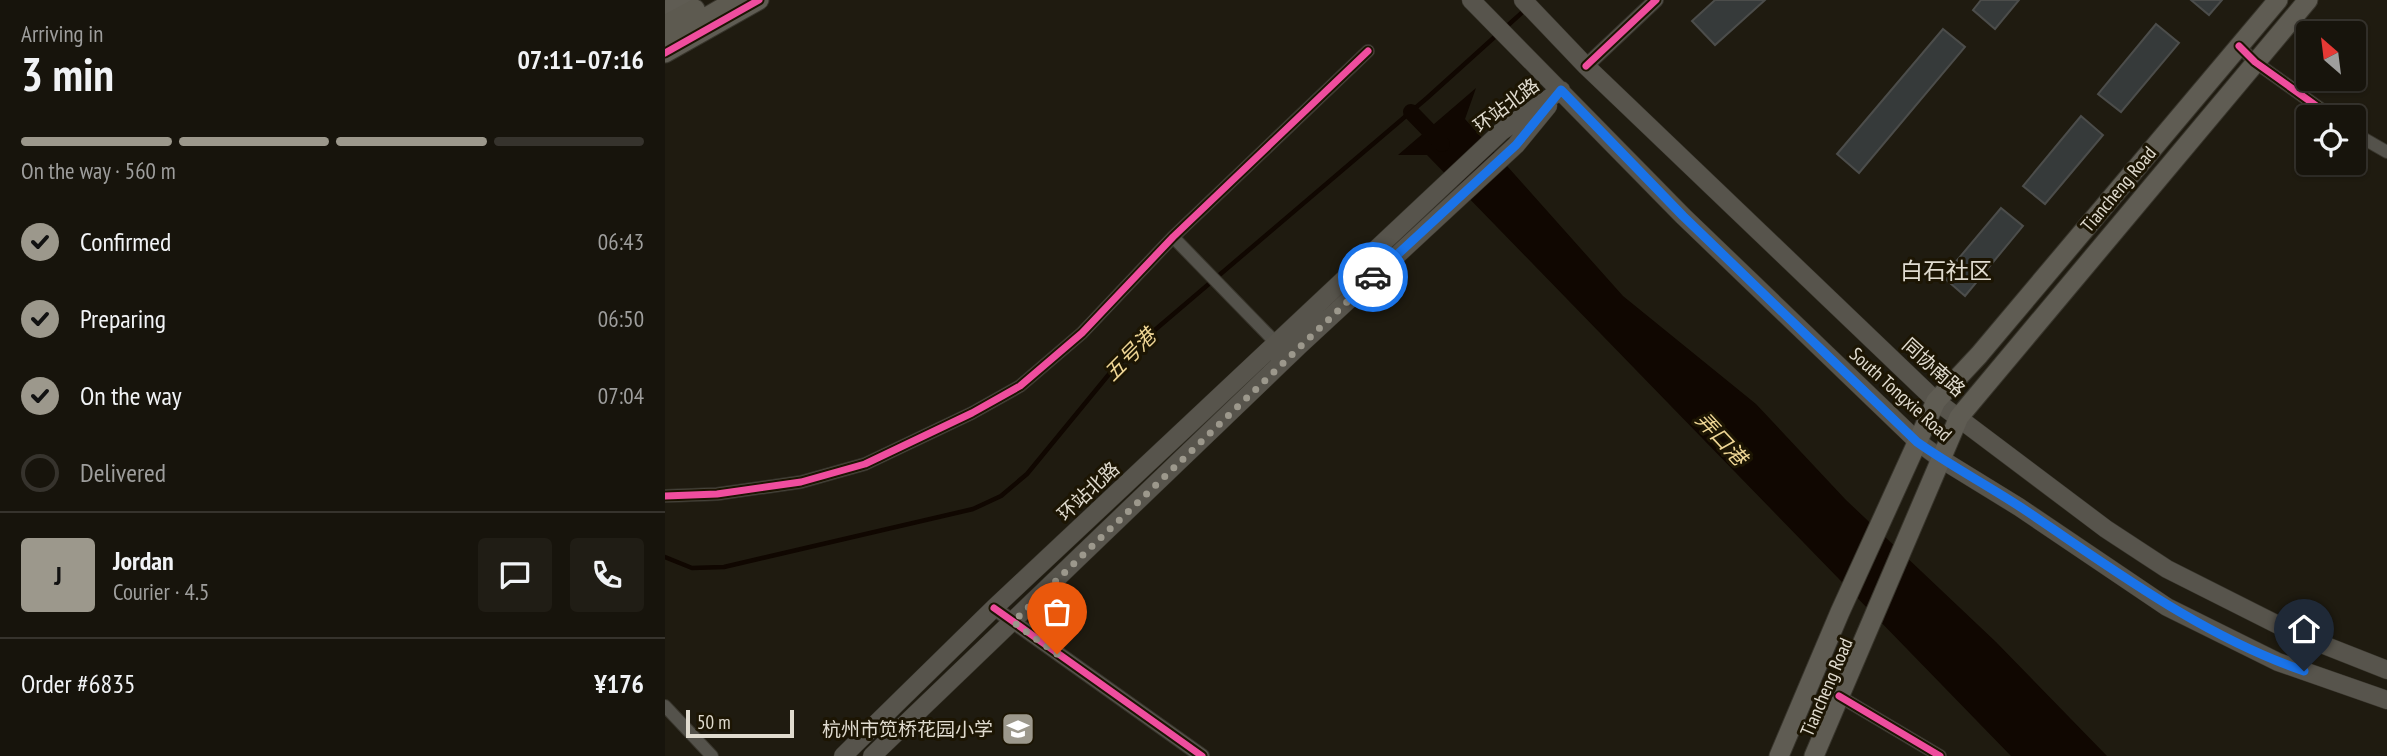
<!DOCTYPE html>
<html lang="en">
<head>
<meta charset="utf-8">
<style>
  body { margin:0; font-family:"PT Sans Narrow","Noto Sans SC",sans-serif; background:#201d15; color:#f1f3f6; height:100vh; display:flex; flex-direction:column; font-size:26px; white-space:nowrap }
  * { box-sizing:border-box; margin:0 }
  p { font-size:23px; color:#9e9e9d }
  .icon { flex:none; width:38px; height:38px; fill:none; stroke:currentColor; stroke-width:2; stroke-linecap:round; stroke-linejoin:round }
  .map { position:relative; flex:1; overflow:hidden }
  .details { display:flex; flex-direction:column; background:#17140c; width:665px }
  .details>* { flex:none }
  .needle { width:46px; rotate:332deg }
  .fabs { position:absolute; left:1631px; top:21px; display:grid; gap:14px }
  .fabs a { display:grid; place-items:center; width:70px; height:70px; border-radius:7px; background:#17140c; box-shadow:0 2px 5px #0004,0 0 0 2px #36332d; font-size:35px }
  .scale { position:absolute; left:21px; bottom:18px; width:108px; box-sizing:border-box; padding-left:7px; border:4px solid #e0dbcf; border-top:0; font-size:19px; line-height:24px; white-space:nowrap; color:#e0dbcf; -webkit-text-stroke:5px #1c1503; paint-order:stroke }
  .pin { position:absolute; display:grid; place-items:center; width:60px; height:60px; color:#fff; margin:-72px -30px; border-radius:50% 50% 50% 0; rotate:-45deg; box-shadow:0 0 7px #0007 }
  .pin .icon { rotate:45deg }
  .courier { position:absolute; display:grid; place-items:center; width:70px; height:70px; margin:-35px; border:5px solid #1a73e8; border-radius:50%; background:#fff; color:#222; box-shadow:0 2px 9px #0007 }
  .overview em { font-style:normal; font-weight:700 }
  .overview div { display:flex; flex-direction:column-reverse }
  .overview { display:flex; align-items:center; justify-content:space-between; height:119px; padding:0 21px }
  h1 { font-size:46px; font-weight:700; line-height:52px }
  .bar { display:grid; grid-template-columns:repeat(4,1fr); gap:10px 7px; align-content:center; height:84px; padding:0 21px }
  .bar i { height:9px; border-radius:5px; background:#36332d }
  .bar .on { background:#9c988c }
  .bar p { grid-column:span 4 }
  .line { display:flex; align-items:center; gap:18px; padding:0 21px; border-top:2px solid #36332d }
  .line div { flex:1 }
  .round { display:grid; place-items:center; flex:none; width:74px; height:74px; border-radius:7px; background:#201d15 }
  ol { padding:0 21px; list-style:none }
  li { display:flex; align-items:center; gap:21px; height:77px }
  li p { margin-inline-start:auto }
  li .icon { padding:7px; border-radius:50%; background:#9c988c; color:#111; stroke-width:4 }
  li:last-child { color:#9e9e9d }
  li i { width:38px; height:38px; border:4px solid #36332d; border-radius:50% }
  main { display:flex; flex:1; min-height:0 }
  .map>svg:first-child { display:block }
  .water { fill:#100701 }
  .lines { fill:none; stroke-linecap:round; stroke-linejoin:round }
  .stream { stroke:#100701; stroke-width:4.5 }
  .canal { stroke:#100701; stroke-width:16 }
  .building { fill:#363a3a; stroke:#4c4d4b; stroke-width:2 }
  .minor-casing { stroke:#38352c; stroke-width:14 }
  .tertiary-casing { stroke:#38352c; stroke-width:16 }
  .secondary-casing { stroke:#38352c; stroke-width:19 }
  .primary-casing { stroke:#38352c; stroke-width:21 }
  .trunk-casing { stroke:#38352c; stroke-width:21 }
  .minor { stroke:#54524b; stroke-width:12 }
  .tertiary { stroke:#54524b; stroke-width:14 }
  .secondary { stroke:#57544c; stroke-width:18 }
  .primary { stroke:#5f5c53; stroke-width:19 }
  .trunk { stroke:#5d5a50; stroke-width:19 }
  .cycleway-casing { stroke:#1c1503; stroke-width:11 }
  .cycleway { stroke:#ef4d9e; stroke-width:7 }
  .done { stroke:#9c988c; stroke-width:7; stroke-dasharray:0 12.6 }
  .route { stroke:#1a73e8; stroke-width:9 }
  .labels { text-anchor:middle; stroke-width:6; stroke-linejoin:round; paint-order:stroke }
  .street-label { font-size:19px; fill:#e0dbcf; stroke:#1c1503 }
  .poi-label { font-size:19px; fill:#e0dbcf; stroke:#1c1503; text-anchor:end }
  .water-label { font-size:21px; font-style:italic; fill:#efd695; stroke:#1c1503 }
  .quarter-label { font-size:23px; fill:#e0dbcf; stroke:#1c1503 }
</style>
</head>
<body>
<main>
<section class="details">
<div class="overview"><div><h1>3 min</h1><p>Arriving in</p></div><em>07:11–07:16</em></div>
<div class="bar"><i class="on"></i><i class="on"></i><i class="on"></i><i></i><p>On the way · 560 m</p></div>
<ol>
<li><svg class="icon" aria-label="check" viewBox="0 0 24 24"><path d="M5 12l5 5 9-10"/></svg>Confirmed<p>06:43</p></li>
<li><svg class="icon" aria-label="check" viewBox="0 0 24 24"><path d="M5 12l5 5 9-10"/></svg>Preparing<p>06:50</p></li>
<li><svg class="icon" aria-label="check" viewBox="0 0 24 24"><path d="M5 12l5 5 9-10"/></svg>On the way<p>07:04</p></li>
<li><i></i>Delivered</li>
</ol>
<div class="line" style="height:126px"><b class="round" style="background:#9c988c;color:#111">J</b><div><b>Jordan</b><p>Courier · 4.5</p></div><a class="round"><svg class="icon" aria-label="chat" viewBox="0 0 24 24"><path d="M4 5h16v11H9l-5 4z"/></svg></a><a class="round"><svg class="icon" aria-label="phone" viewBox="0 0 24 24"><path d="M5 4h4l2 5-3 2q2 4 5 5l2-3 5 2v4C11 20 4 13 5 4z"/></svg></a></div>
<div class="line" style="height:91px"><div>Order #6835</div><b>¥176</b></div>
</section>
<div class="map">
<svg width="1722" height="756" viewBox="0 0 1722 756">
  <rect width="100%" height="100%" fill="#1f1b10"/>
  <path class="water" d="M811 88 800 119 958 296 1091 404 1181 500 1331 642 1442 756H1346L762 155H733Z"/>
  <g class="lines">
    <path class="stream" d="M841 27 860 10
      M0 557 27 568 59 567 308 509 336 496 362 474 445 373 484 335 762 98 834 33"/>
    <path class="canal" d="M746 112 777 144"/>
  </g>
  <path class="building" d="M1050 0H1100L1050 45 1027 21Z
    M1316 0H1354L1330 29 1308 10Z
    M1526 0H1557L1544 15Z
    M1491 24 1514 43 1456 112 1433 94Z
    M1278 29 1300 47 1194 173 1172 154Z
    M1416 116 1438 135 1380 204 1358 186Z
    M1336 208 1358 226 1300 296 1278 277Z"/>
  <g class="lines">
    <defs>
      <path id="minor" d="M1574 46 1590 62 1667 117
        M1689 133 1722 152
        M508 237 616 348
        M0 496 52 494 136 482 200 464 307 413 355 386 417 333 508 237 703 51
        M1174 696 1275 756
        M0 706 47 756"/>
      <path id="tertiary" d="M921 66 991 0
        M329 608 537 756"/>
      <path id="secondary" d="M806 0 1018 216 1253 442 1276 459 1354 507 1502 607 1613 662 1722 700
        M858 0 921 66 1271 401 1441 529 1502 569 1631 634 1722 670
        M178 756 329 608 837 131 896 90
        M207 756 634 346 851 145 883 106"/>
      <path id="primary" d="M0 11 20 0
        M0 53 94 0
        M1114 756 1175 612 1271 401 1314 355 1613 0
        M1149 756 1294 417 1643 0"/>
      <path id="trunk" d="M0 25 30 9
        M0 41 71 0"/>
    </defs>
    <use href="#minor" class="minor-casing"/>
    <use href="#tertiary" class="tertiary-casing"/>
    <use href="#secondary" class="secondary-casing"/>
    <use href="#primary" class="primary-casing"/>
    <use href="#trunk" class="trunk-casing"/>
    <use href="#minor" class="minor"/>
    <use href="#tertiary" class="tertiary"/>
    <use href="#secondary" class="secondary"/>
    <use href="#primary" class="primary"/>
    <use href="#trunk" class="trunk"/>
    <defs>
      <path id="cycleway" d="M1574 46 1590 62 1667 117
        M0 53 94 0
        M921 66 991 0
        M0 496 52 494 136 482 200 464 307 413 355 386 417 333 508 237 703 51
        M329 608 537 756
        M1174 696 1275 756"/>
    </defs>
    <use href="#cycleway" class="cycleway-casing"/>
    <use href="#cycleway" class="cycleway"/>
  </g>
  <g class="lines">
    <path class="done" d="M392 654 348 622 708 277"/>
    <path class="route" d="M708 277 851 145 896 90 1018 216 1252 442C1286 466 1322 485 1357 508 1448 569 1535 635 1639 671"/>
  </g>
  <defs>
    <symbol id="school-square" viewBox="-11 -11 22 22"><rect x="-9" y="-9" width="18" height="18" rx="4" fill="#9c988c" stroke="#1c1503"/><path d="M0-5L7-2L0 1L-7-2ZM-4 1L0 2.5L4 1V4Q0 6-4 4Z" fill="#fff"/></symbol>
  </defs>
  <g fill-rule="evenodd">
    <use href="#school-square" x="334" y="710" width="38" height="38"/>
  </g>
  <g class="labels">
    <g class="street-label">
      <text transform="translate(841 105) rotate(-37)" y="7">环站北路</text>
      <text transform="translate(1453 189) rotate(-50)" y="7">Tiancheng Road</text>
      <text transform="translate(1269 367) rotate(42)" y="7">同协南路</text>
      <text transform="translate(1236 394) rotate(42)" y="7">South Tongxie Road</text>
      <text transform="translate(423 491) rotate(-43)" y="7">环站北路</text>
      <text transform="translate(1161 687) rotate(-67)" y="7">Tiancheng Road</text>
    </g>
    <g class="poi-label">
      <text x="328" y="736">杭州市笕桥花园小学</text>
    </g>
    <g class="water-label">
      <text transform="translate(465 355) rotate(-45)" y="7">五号港</text>
      <text transform="translate(1056 439) rotate(47)" y="7">弄口港</text>
    </g>
    <g class="quarter-label">
      <text x="1281" y="279">白石社区</text>
    </g>
  </g>
</svg>
<div class="fabs">
<a><svg class="needle" viewBox="-14 -14 28 28"><path d="M0-13l5 13h-10z" fill="#e53935"/><path d="M0 13l5-13h-10z" fill="#9e9e9d"/></svg></a>
<a><svg class="icon" aria-label="locate" viewBox="0 0 24 24"><circle cx="12" cy="12" r="6"/><path d="M12 2v4M12 18v4M2 12h4M18 12h4"/></svg></a>
</div>
<div class="scale">50 m</div>
<div class="pin" style="left:392px;top:654px;background:#ea580c"><svg class="icon" aria-label="bag" viewBox="0 0 24 24"><path d="M5 8h14l-1 12H6zM9 8a3 3 0 0 1 6 0"/></svg></div>
<div class="pin" style="left:1639px;top:671px;background:#1f2937"><svg class="icon" aria-label="home" viewBox="0 0 24 24"><path d="M3 11l9-7 9 7M6 9v11h12V9"/></svg></div>
<div class="courier" style="left:708px;top:277px"><svg class="icon" aria-label="car" viewBox="0 0 24 24"><path d="M5 17H2v-5l4-1 3-4h7l3 4 3 1v5h-3M9 17h6M6 11h13"/><circle cx="7" cy="17" r="2"/><circle cx="17" cy="17" r="2"/></svg></div>
</div>
</main>
</body>
</html>
